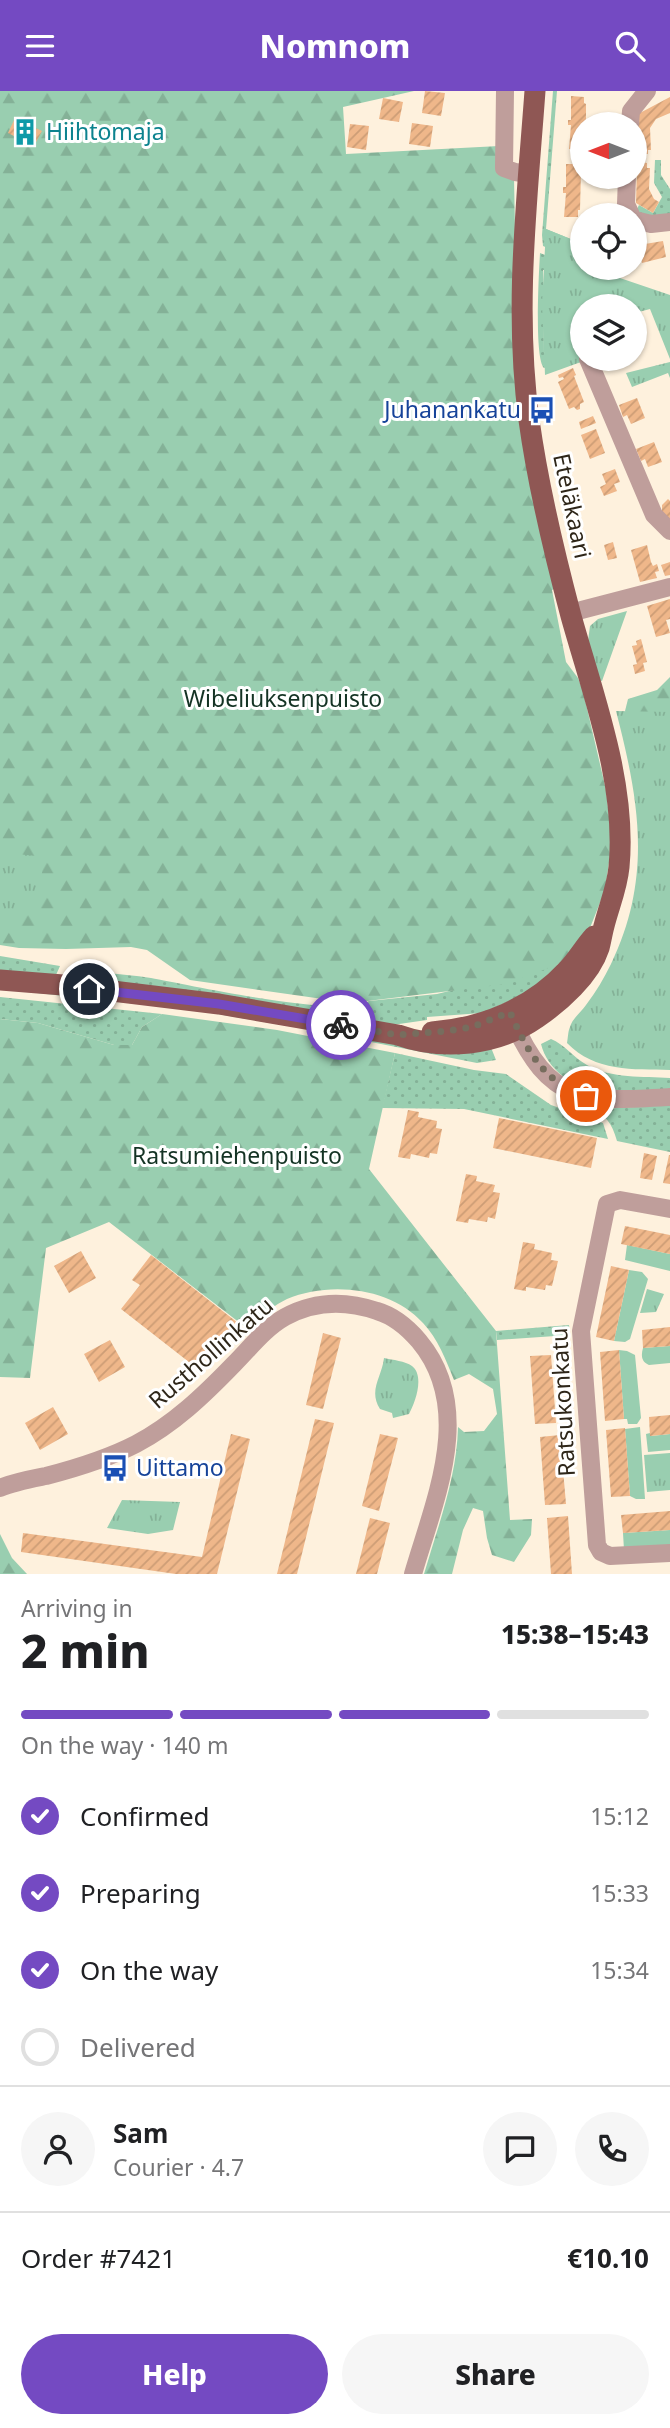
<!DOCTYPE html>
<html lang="en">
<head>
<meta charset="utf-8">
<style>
  body { margin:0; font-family:"Noto Sans",sans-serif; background:#f6f6f6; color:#202124; height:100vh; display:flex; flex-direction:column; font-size:26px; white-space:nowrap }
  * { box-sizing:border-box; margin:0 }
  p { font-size:23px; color:#757577 }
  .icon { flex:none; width:38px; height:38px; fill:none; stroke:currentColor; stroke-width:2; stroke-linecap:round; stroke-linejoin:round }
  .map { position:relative; height:1483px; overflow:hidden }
  .drawer { display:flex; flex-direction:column; background:#fff; flex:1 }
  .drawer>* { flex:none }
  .needle { width:46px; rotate:270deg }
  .tools { position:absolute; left:570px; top:21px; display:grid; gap:14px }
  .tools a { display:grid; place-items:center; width:77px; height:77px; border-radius:50%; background:#fff; box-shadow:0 2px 5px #0004; font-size:35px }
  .pin { position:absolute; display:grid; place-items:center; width:60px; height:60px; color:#fff; margin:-30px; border:4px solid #fff; border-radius:50%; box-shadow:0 2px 7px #0007 }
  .courier { position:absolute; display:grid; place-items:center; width:70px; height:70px; margin:-35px; border:5px solid #744ac2; border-radius:50%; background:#fff; color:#222; box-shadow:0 2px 9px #0007 }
  .summary em { font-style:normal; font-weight:800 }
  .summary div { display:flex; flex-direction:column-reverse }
  .summary { display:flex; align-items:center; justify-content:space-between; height:119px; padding:0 21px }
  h1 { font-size:46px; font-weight:800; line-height:52px }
  .bar { display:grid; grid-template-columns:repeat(4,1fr); gap:10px 7px; align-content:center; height:84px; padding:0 21px }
  .bar i { height:9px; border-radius:5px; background:#e0e0e0 }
  .bar .selected { background:#744ac2 }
  .bar p { grid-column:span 4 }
  .line { display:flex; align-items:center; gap:18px; padding:0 21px; border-top:2px solid #e0e0e0 }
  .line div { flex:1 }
  .round { display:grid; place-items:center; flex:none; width:74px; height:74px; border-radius:37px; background:#f6f6f6 }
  ol { padding:0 21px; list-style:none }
  li { display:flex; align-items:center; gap:21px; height:77px }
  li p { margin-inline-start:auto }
  li .icon { padding:7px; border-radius:50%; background:#744ac2; color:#fff; stroke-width:4 }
  li:last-child { color:#757577 }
  li i { width:38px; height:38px; border:4px solid #e0e0e0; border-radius:50% }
  .cta { display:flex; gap:14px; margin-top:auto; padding:14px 21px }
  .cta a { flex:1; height:80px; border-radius:42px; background:#744ac2; color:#fff; font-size:28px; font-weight:800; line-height:80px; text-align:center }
  .cta a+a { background:#f6f6f6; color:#202124 }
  header { display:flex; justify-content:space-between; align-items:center; height:91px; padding:0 21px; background:#744ac2; color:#fff; font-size:32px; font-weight:800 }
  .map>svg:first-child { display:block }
  .grass { fill:url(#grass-dots) }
  .forest { fill:url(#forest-firs) }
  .park { fill:url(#park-tufts) }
  .garden { fill:#99ceb0 }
  .building { fill:url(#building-hatch) }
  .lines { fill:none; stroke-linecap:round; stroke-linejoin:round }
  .minor { stroke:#bf9e9b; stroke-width:18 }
  .major { stroke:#8f5754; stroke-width:21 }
  .done { stroke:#776d5e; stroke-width:7; stroke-dasharray:0 12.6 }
  .route { stroke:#744ac2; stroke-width:9 }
  .labels { text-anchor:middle; stroke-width:6; stroke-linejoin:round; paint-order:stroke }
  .culture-label { font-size:23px; fill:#0d838f; stroke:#fff; text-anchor:start }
  .transit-label { font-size:23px; fill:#164399; stroke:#fff; text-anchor:end }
  .street-label { font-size:23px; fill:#2e2619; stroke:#fff }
  .park-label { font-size:23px; fill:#143324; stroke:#fff }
</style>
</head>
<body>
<header><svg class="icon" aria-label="menu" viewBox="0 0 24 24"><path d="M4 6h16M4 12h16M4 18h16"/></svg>Nomnom<svg class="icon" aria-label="search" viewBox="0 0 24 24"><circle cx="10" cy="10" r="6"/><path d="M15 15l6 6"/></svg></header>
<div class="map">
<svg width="670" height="1483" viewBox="0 0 670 1483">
  <defs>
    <pattern id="grass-dots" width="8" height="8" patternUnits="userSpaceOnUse" patternTransform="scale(1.75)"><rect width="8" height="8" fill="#99ceb0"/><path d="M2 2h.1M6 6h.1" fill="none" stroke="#84b197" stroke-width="1.8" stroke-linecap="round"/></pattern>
    <pattern id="forest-firs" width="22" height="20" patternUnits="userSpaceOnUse" patternTransform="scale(1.75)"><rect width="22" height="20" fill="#99ceb0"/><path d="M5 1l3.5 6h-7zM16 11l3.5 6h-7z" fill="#84b197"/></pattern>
    <pattern id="park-tufts" width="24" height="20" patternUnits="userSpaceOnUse" patternTransform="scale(1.75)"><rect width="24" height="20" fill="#99ceb0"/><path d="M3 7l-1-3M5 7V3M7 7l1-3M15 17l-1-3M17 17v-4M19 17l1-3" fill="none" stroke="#84b197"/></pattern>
    <pattern id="building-hatch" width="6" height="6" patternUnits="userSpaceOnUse" patternTransform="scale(1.75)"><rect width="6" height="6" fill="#efb78a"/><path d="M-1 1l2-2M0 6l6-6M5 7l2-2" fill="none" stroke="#cd9d76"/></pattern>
  </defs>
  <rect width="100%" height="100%" fill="#fef1dd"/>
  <path class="grass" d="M553 0H557L546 138 583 153 564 164 543 155 542 144Z
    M655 69H661V84L670 98V125H646L636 120 639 114 653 122 662 106 654 92Z
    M540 162 577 176 543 179 544 262 564 269 544 277C534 267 539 181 540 162Z
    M0 865 60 875 56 884 0 881Z
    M559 873 544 895 482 922 427 926V929L392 934 71 885 76 880 103 881C119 884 135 884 151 887 190 894 341 928 369 910L437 903Z
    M0 895 490 954 496 969 477 972 295 936 193 919 0 898Z
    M0 906 162 923 142 936 132 954H114L38 932 0 928Z
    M551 948C564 953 574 967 587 974 612 988 643 985 670 987V998C650 999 616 1004 597 1001 572 996 547 978 541 953Z
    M395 962 474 979 506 983 551 1014 603 1032 608 1048 464 1018 382 1017Z
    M560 1008 600 1018 670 1014V1061L617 1050C607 1013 589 1021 557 1010Z
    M569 1234 570 1244 497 1249 496 1240Z"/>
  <path class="forest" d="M0 0H414L343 16 346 63 499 55 514 86 515 138 556 497 552 499 566 571 578 587 583 600 606 699 612 751 605 799 588 842 559 873 507 893 351 912 190 889 147 859 131 856 66 858 19 857 0 854Z
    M670 586V696L625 620 628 608 657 599Z
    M162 923 277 939 395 962 369 1078 496 1240 510 1429 532 1428 531 1444 514 1471 492 1464 487 1447 483 1420 473 1417 463 1439 452 1483H424C438 1435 457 1386 458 1336L464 1341 484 1340 497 1323 493 1298 469 1283 454 1289C446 1269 438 1248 423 1232 391 1196 329 1190 287 1208 272 1215 260 1227 249 1239L109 1131 46 1157 30 1287 0 1286V928L38 932 114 954H132L142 936Z
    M0 1443 12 1467 27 1483H0Z"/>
  <path class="park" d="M546 138 583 153V177H617V186L670 204V268L650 218 635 222V215H583L581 271 545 284 542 213Z
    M670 271V287L668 282 632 296 626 282Z
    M627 520 602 590 598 589 588 550 590 535 598 528Z
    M616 620 670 621V979C633 978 595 981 567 952 568 947 568 940 570 936 572 928 581 921 586 914 596 901 604 887 611 873 653 786 639 709 616 620Z
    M0 761 44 766 39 804 5 825 0 826Z
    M647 1198 664 1203 656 1221 640 1222Z
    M384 1267C393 1269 405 1270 412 1275 425 1285 415 1312 409 1323L393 1327 392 1322 380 1318C368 1299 382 1286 384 1267Z
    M670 1362V1399L647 1401 644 1364Z
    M122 1409 180 1411 173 1439 148 1443 107 1437Z"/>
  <path class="garden" d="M627 1154 670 1163V1180L625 1169Z
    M629 1179 642 1181 648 1188 630 1248 625 1251 614 1250Z
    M670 1255V1272L649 1274C641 1271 641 1264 643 1257Z
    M619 1259 627 1260 635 1264 641 1327 637 1333H628L627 1328H624Z
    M640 1336 645 1408H636L630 1405 625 1338Z
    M650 1342 651 1345 670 1343V1359L648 1361 646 1343Z
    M670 1439V1456L624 1459 623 1442Z"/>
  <path class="building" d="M425 0 445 2 441 25 422 22Z
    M571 5 584 6V12L586 13V33H583V59L569 58 571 34H568V29H571Z
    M670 6V22L656 28 650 37 651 59H648V63H640L641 58H637L638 23Z
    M383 7 403 11 399 31 379 28Z
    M15 27 42 40 34 55 8 42Z
    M412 32 433 35 430 56 409 53Z
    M350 33 369 35 366 59 347 56Z
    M640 71 647 72V77H650L649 98 654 108 659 111 653 122 636 112 637 76H640Z
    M566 73H579V80H581L580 119H578V126H564L566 102H563V96H566Z
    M663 150 666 166 642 172 639 154Z
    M573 277 576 284 574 285 584 311 580 313V318L577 319 574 316 569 318 558 291 564 288 563 286 559 287 558 284Z
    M637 307 645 327 631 333 627 324 623 326 619 314Z
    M593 325 596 332 581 338 579 331Z
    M596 338 605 362 590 368 581 344Z
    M654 351 662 371 648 376 645 368 641 370 636 358Z
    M615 378 620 391 614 393 617 400 604 405 600 396 606 393 602 383Z
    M668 408 670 410V429L662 421V414Z
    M613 451 617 467 608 469 604 454Z
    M647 454 651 471 653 475 657 473 659 480 655 481 657 487 640 491 631 459Z
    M670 471V484L665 485 661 474Z
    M670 508V528L666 529 670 542 656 546 647 515Z
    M641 548 647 571 643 572 645 580 635 583 633 574 637 573 632 555 637 554 636 550Z
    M408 1019 419 1021 418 1026 437 1030 436 1037 442 1038 437 1063 430 1062 429 1067 411 1063 410 1068 398 1066Z
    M499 1027 597 1047 591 1077 493 1057Z
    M644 1062 657 1065 652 1089 640 1087Z
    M669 1064H670V1093L663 1092Z
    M466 1083 477 1085 476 1090 495 1094 493 1101 500 1102 495 1128 488 1126 487 1131 469 1128 468 1132 456 1130Z
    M625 1135 670 1144V1163L621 1153Z
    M523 1151 535 1153 534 1158 552 1162 551 1169 558 1170 552 1195 546 1194 545 1199 526 1196V1200L514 1198Z
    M81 1160 96 1187 69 1202 54 1175Z
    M151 1164 238 1232 219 1256 212 1251 194 1275 121 1218 140 1194 132 1189Z
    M611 1175 629 1179 614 1250 596 1246Z
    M670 1236V1255L643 1257 642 1239Z
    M323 1242 341 1247 323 1318 306 1314Z
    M110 1249 125 1276 99 1291 84 1263Z
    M619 1259 624 1328 605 1330 600 1261Z
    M551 1264 556 1332 535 1333 530 1265Z
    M53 1316 68 1343 40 1359 25 1332Z
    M670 1324V1343L650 1345 649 1326Z
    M315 1328 334 1332 297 1483H277Z
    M625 1337 630 1405 611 1406 606 1339Z
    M231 1343 250 1348 217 1483H176L21 1461 23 1442 202 1466Z
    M380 1343 398 1347 379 1420 362 1415Z
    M560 1344 566 1413 545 1414 540 1346Z
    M670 1420V1439L623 1442 621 1424Z
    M568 1425 572 1483H551L547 1427Z
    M370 1427 390 1432 377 1483H356Z"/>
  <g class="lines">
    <path class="minor" d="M505 0 504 77 515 81 529 83
      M630 33 631 20 647 0
      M627 86 626 113 631 124
      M635 129 651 133 670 131
      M588 268 654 424 670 440
      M570 522 670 496
      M512 928C549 1014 586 1011 670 1006
      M670 1118 620 1109 607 1113 581 1240 597 1454 601 1461 610 1465 670 1462
      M0 1397C14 1391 31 1388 46 1385 77 1377 107 1368 136 1353 174 1333 204 1304 234 1273 250 1257 264 1238 285 1226 314 1210 345 1209 377 1220 394 1225 408 1237 419 1250 476 1318 434 1410 413 1483"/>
    <path class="major" d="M0 889 63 894 219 913 398 944C443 960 497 955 537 927 560 911 590 885 599 857 601 850 602 842 604 835 609 815 617 797 619 776 627 693 593 604 571 525 554 461 538 395 529 329 514 219 527 110 535 0
      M432 941C483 937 532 917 567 879 577 869 584 856 594 845"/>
  </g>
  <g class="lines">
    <path class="done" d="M341 934 398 944 446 940 472 936 510 921C526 958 545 993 586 1005"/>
    <path class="route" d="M89 898 219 913 341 934"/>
  </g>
  <defs>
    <symbol id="building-bare" viewBox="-9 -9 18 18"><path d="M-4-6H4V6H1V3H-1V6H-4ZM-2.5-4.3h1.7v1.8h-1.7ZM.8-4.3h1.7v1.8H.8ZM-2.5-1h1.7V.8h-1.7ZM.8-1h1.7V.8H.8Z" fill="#0f9aa8" stroke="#fff" stroke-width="2.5" paint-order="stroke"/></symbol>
    <symbol id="bus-bare" viewBox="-9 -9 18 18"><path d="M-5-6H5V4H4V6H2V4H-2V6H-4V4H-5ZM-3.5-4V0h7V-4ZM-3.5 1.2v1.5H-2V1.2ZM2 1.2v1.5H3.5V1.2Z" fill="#1a4fb4" stroke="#fff" stroke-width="2.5" paint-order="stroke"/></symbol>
  </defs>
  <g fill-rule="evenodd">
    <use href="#building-bare" x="6" y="22" width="38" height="38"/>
    <use href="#bus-bare" x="523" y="300" width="38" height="38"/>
    <use href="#bus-bare" x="96" y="1358" width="38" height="38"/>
  </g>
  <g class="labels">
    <g class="culture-label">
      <text x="46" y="49">Hiihtomaja</text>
    </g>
    <g class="transit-label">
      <text x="521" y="327">Juhanankatu</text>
      <text x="136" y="1385" text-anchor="start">Uittamo</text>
    </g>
    <g class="street-label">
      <text transform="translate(572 415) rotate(78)" y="8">Eteläkaari</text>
      <text transform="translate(211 1262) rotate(-41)" y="8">Rusthollinkatu</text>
      <text transform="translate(563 1311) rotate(-93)" y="8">Ratsukonkatu</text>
    </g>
    <g class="park-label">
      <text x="283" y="616">Wibeliuksenpuisto</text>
      <text x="237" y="1073">Ratsumiehenpuisto</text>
    </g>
  </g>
</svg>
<div class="tools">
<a><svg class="needle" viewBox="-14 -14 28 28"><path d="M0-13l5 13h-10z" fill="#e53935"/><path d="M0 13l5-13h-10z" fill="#757577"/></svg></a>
<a><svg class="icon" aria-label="locate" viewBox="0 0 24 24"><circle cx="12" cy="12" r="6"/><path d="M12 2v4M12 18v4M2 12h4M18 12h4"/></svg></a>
<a><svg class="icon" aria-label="layers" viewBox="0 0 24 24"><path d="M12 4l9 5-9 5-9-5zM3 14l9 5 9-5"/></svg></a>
</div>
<div class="pin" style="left:586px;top:1005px;background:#ea580c"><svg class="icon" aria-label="bag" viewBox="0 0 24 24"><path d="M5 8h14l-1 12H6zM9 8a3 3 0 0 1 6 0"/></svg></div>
<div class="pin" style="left:89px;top:898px;background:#1f2937"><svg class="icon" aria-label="home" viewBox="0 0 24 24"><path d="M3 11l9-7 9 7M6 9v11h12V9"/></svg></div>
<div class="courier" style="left:341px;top:934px"><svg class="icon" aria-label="bike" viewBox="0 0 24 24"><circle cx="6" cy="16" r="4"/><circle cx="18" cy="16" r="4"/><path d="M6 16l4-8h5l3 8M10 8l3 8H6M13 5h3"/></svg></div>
</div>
<section class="drawer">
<div class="summary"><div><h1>2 min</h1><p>Arriving in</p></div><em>15:38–15:43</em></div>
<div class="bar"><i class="selected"></i><i class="selected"></i><i class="selected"></i><i></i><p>On the way · 140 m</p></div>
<ol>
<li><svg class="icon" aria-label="check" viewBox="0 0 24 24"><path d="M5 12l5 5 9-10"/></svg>Confirmed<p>15:12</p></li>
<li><svg class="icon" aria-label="check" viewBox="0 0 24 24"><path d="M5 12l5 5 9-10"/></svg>Preparing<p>15:33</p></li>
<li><svg class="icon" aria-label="check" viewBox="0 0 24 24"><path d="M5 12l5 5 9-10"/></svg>On the way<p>15:34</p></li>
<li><i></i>Delivered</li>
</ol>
<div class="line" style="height:126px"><a class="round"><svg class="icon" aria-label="person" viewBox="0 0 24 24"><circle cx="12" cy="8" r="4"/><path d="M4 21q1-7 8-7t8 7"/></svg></a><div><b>Sam</b><p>Courier · 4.7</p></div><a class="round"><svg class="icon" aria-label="chat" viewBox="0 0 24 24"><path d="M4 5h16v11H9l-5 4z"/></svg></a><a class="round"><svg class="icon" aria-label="phone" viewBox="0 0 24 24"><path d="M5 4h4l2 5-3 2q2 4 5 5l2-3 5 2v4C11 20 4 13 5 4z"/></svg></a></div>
<div class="line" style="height:91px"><div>Order #7421</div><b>€10.10</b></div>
<div class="cta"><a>Help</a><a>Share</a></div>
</section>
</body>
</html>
